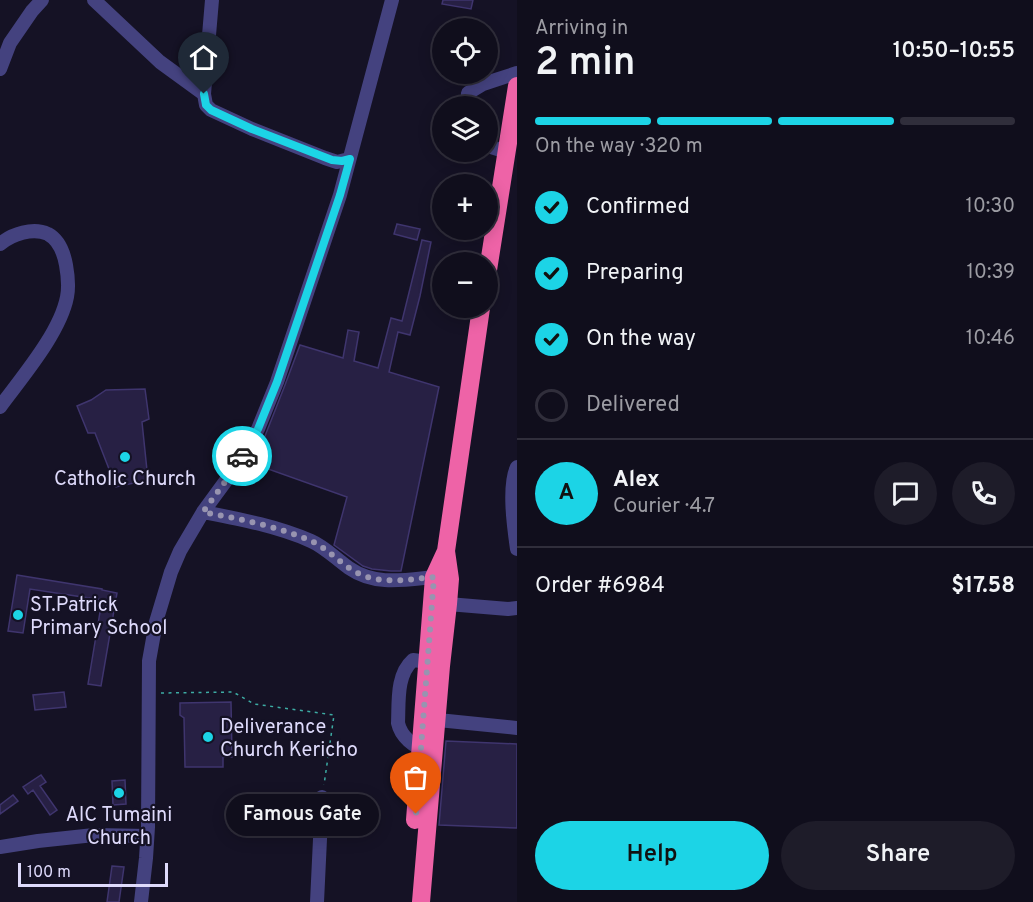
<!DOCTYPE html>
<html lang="en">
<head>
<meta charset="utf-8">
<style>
  body { margin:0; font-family:Overpass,sans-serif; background:#1e1c29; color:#f1f3f6; height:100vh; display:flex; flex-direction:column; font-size:22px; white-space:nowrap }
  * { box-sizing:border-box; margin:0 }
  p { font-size:20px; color:#9c9ca3 }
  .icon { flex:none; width:33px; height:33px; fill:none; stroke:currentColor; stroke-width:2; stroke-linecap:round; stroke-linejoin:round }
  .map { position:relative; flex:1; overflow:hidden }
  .panel { display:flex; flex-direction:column; background:#100e1c; width:516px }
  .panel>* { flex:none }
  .fabs { position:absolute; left:432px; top:18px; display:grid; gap:12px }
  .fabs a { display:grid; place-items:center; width:66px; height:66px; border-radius:50%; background:#100e1c; box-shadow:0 3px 15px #0003,0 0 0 2px #302e3b; font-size:30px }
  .scale { position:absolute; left:18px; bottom:15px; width:150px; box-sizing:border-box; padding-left:6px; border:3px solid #dedafb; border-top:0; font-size:16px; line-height:21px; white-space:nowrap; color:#dedafb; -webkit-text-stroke:4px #151225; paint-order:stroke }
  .pin { position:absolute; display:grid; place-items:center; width:51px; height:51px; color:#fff; margin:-62px -26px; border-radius:50% 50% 50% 0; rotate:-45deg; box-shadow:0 0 6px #0007 }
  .pin .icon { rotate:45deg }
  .courier { position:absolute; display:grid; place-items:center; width:60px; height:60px; margin:-30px; border:4px solid #1cd4e6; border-radius:50%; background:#fff; color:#222; box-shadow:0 2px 8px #0007 }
  .bubble { position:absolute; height:42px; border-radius:21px; background:#100e1c; box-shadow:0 3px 15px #0003,0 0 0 2px #302e3b; font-size:20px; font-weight:600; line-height:42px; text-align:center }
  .summary em { font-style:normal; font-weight:600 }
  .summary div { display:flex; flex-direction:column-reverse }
  .summary { display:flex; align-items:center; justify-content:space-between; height:102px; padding:0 18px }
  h1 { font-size:39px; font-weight:600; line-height:45px }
  .bar { display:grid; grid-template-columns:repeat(4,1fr); gap:9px 6px; align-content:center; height:72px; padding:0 18px }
  .bar i { height:8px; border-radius:4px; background:#302e3b }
  .bar .selected { background:#1cd4e6 }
  .bar p { grid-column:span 4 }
  .line { display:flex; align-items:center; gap:15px; padding:0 18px; border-top:2px solid #302e3b }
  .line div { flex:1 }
  .round { display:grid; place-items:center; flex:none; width:63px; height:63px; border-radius:32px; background:#1e1c29 }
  ol { padding:0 18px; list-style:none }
  li { display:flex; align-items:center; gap:18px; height:66px }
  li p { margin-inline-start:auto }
  li .icon { padding:6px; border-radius:50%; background:#1cd4e6; color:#111; stroke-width:4 }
  li:last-child { color:#9c9ca3 }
  li i { width:33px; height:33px; border:3px solid #302e3b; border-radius:50% }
  .cta { display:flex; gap:12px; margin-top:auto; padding:12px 18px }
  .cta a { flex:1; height:69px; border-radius:36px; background:#1cd4e6; color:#111; font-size:24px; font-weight:600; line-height:69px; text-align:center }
  .cta a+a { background:#1e1c29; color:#f1f3f6 }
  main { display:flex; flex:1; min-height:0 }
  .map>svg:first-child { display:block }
  .building { fill:#272044; stroke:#3f356e; stroke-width:1.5 }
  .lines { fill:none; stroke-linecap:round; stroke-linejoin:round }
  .path { stroke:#3daca4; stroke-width:1.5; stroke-dasharray:3 4.5; stroke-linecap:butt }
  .minor { stroke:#44427f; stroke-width:14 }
  .highway { stroke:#ee63a7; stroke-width:18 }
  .done { stroke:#9894b0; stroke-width:6; stroke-dasharray:0 10.8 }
  .route { stroke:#1cd4e6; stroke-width:8 }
  .poi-dot { fill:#1cd4e6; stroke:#151225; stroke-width:2 }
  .labels { text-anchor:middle; stroke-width:4.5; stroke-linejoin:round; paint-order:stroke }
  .poi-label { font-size:20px; fill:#dedafb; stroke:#151225 }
</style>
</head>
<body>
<main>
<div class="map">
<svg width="517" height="902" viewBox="0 0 517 902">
  <rect width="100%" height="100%" fill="#151225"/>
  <path class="building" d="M443 0H473L471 9 442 4Z
    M397 224 420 229 417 240 394 234Z
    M422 240 431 242 420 296 410 335 398 332 389 372 439 387 401 571H391L372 569 363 566 334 545 347 497 254 464 285 385 300 345 343 358 348 330 359 332 354 361 378 368 391 318 402 321Z
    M145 389 149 419 142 422 148 480 116 487 95 433H88L77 406 91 400 106 390Z
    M17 575 102 589V590L117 593 101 686 88 684 102 600 30 589 23 633 8 631Z
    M64 692 66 707 35 710 33 695Z
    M231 702 232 757H223V767H185L184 718 180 715V703Z
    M446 741 517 744V828L439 825Z
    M41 775 46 782 40 786 57 810 50 815 33 790 28 794 23 787Z
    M125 780 126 804 113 805 112 781Z
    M13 795 18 801 0 814V805Z
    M112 866 124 867 119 902H107Z"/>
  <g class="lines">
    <path class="path" d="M161 693 233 692 254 704 334 715 324 785"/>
    <path class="minor" d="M94 0 160 62 204 94
      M212 0 204 94 206 105 211 110 252 129 325 158 337 162 349 159
      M0 69 10 43 32 11 42 0
      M467 106 468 93 483 84 517 73
      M488 146 507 152
      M0 244C12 234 33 227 48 234 59 240 64 254 66 265 68 276 69 287 67 297 60 333 22 377 0 407
      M517 467C508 486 514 528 517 549
      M203 512C239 519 277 526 311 541 325 547 336 559 349 568 375 586 404 580 434 577L442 578
      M448 604 508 609 517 608
      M438 720 517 728
      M427 751C414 747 401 737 398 723 399 702 396 675 413 660L437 663
      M0 847 38 841 94 835 147 836
      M141 902 146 858 148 827 149 661 156 622 171 572 180 551 203 512 233 471 258 429 277 382 340 195 392 0
      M317 902 322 797"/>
    <path class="highway" d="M488 270 517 86
      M415 820 434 577 446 551
      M421 902 441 666 448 604 450 579 446 551 481 308"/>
  </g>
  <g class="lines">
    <path class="done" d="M242 456 233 471 203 512C239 519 277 526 311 541 325 547 336 559 349 568 375 586 404 580 434 577L416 814"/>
    <path class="route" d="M204 94 206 105 211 110 252 129 332 160 342 161 350 159 340 195 277 382 258 429 242 456"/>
  </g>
  <g class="poi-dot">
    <circle cx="125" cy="457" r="6"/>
    <circle cx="18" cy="615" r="6"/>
    <circle cx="208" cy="737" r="6"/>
    <circle cx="119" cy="793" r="6"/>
  </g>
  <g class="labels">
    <g class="poi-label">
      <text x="125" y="485">Catholic Church</text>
      <text x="30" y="611" text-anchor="start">ST.Patrick<tspan x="30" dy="23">Primary School</tspan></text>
      <text x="220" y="733" text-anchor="start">Deliverance<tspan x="220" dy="23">Church Kericho</tspan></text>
      <text x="119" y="821">AIC Tumaini<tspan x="119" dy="23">Church</tspan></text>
    </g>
  </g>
</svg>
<div class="fabs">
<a><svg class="icon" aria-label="locate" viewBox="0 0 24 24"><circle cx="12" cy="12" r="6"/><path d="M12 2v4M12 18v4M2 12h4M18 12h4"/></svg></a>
<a><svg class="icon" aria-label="layers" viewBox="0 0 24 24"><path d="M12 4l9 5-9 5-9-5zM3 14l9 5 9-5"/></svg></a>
<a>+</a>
<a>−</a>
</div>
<div class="scale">100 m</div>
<div class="pin" style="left:416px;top:814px;background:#ea580c"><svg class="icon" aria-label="bag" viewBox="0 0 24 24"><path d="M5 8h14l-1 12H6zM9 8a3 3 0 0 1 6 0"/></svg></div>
<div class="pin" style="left:204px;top:94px;background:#1f2937"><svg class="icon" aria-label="home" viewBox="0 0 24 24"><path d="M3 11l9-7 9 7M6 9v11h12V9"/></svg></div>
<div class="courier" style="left:242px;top:456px"><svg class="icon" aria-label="car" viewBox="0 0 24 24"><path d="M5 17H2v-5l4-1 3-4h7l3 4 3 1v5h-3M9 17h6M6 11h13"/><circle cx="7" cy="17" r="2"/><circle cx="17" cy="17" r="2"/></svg></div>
<div class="bubble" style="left:226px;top:794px;width:153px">Famous Gate</div>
</div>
<section class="panel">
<div class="summary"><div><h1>2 min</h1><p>Arriving in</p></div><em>10:50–10:55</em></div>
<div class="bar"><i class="selected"></i><i class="selected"></i><i class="selected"></i><i></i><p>On the way · 320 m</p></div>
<ol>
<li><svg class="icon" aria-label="check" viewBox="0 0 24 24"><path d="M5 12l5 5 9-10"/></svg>Confirmed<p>10:30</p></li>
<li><svg class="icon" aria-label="check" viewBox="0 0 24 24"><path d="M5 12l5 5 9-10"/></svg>Preparing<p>10:39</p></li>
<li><svg class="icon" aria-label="check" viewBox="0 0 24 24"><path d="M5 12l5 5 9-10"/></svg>On the way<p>10:46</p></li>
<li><i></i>Delivered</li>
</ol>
<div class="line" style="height:108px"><b class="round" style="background:#1cd4e6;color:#111">A</b><div><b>Alex</b><p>Courier · 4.7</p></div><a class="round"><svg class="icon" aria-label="chat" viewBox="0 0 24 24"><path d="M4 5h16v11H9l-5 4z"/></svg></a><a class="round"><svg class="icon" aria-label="phone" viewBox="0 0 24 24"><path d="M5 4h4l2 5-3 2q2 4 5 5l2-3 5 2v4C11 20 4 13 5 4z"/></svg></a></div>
<div class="line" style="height:78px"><div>Order #6984</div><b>$17.58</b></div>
<div class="cta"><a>Help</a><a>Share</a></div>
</section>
</main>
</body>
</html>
